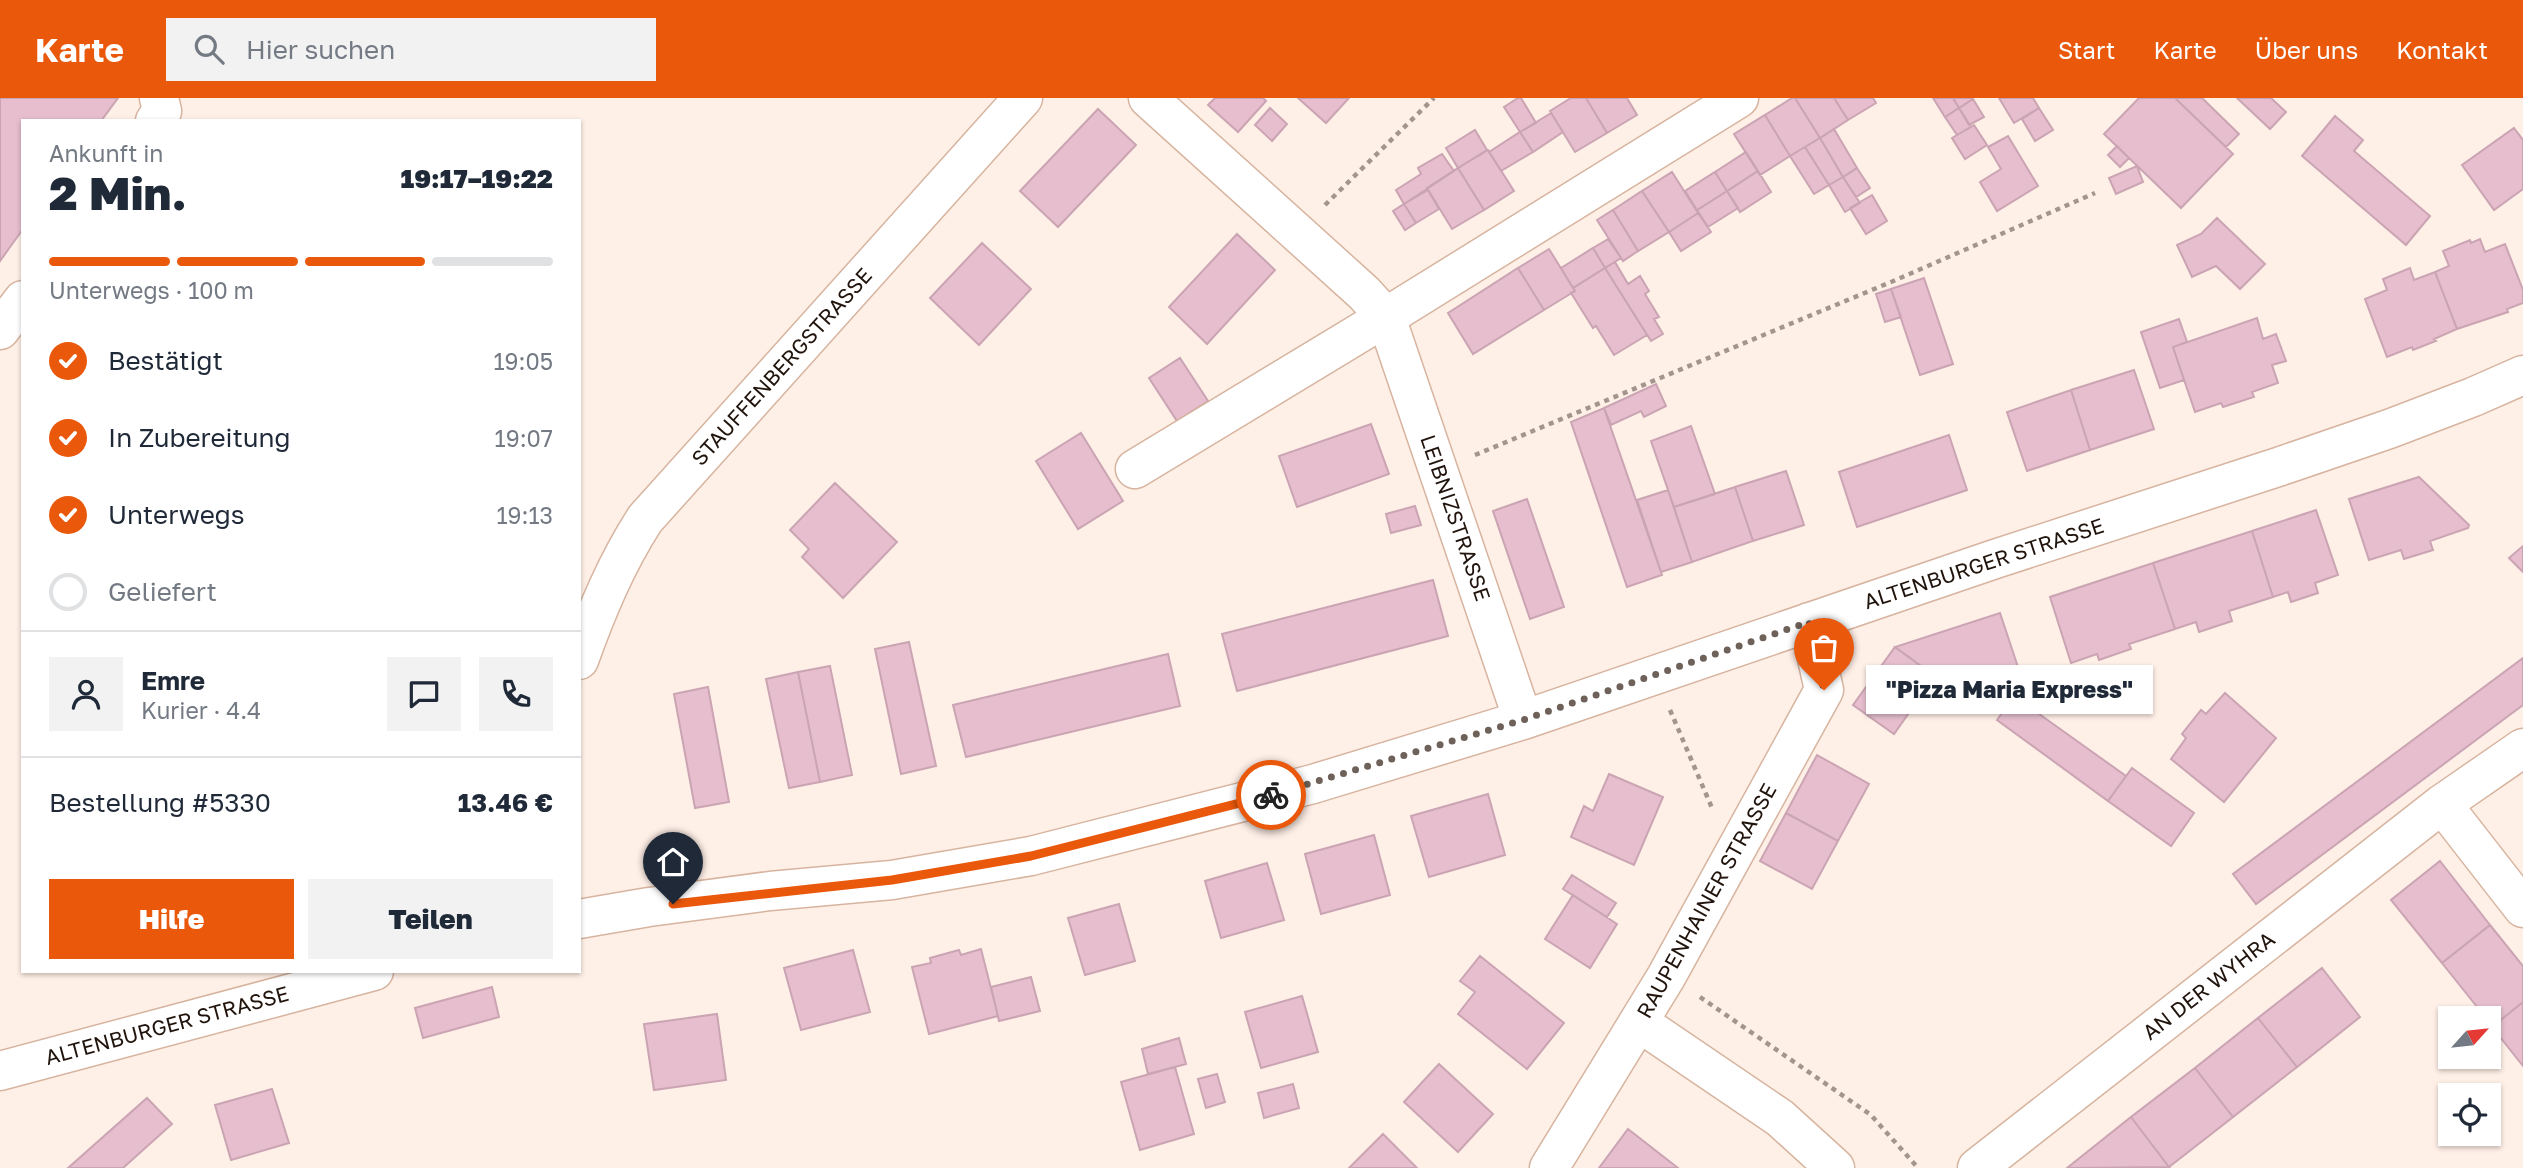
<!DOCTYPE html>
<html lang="de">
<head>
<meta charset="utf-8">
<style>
  body { margin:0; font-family:"Golos Text",sans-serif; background:#f2f2f3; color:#1f2937; height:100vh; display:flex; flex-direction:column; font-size:26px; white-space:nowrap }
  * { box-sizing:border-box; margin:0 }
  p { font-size:23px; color:#747a83 }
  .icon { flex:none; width:38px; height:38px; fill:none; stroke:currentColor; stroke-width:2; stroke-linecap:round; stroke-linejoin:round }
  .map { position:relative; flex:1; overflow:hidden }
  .panel { position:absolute; left:21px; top:21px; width:560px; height:854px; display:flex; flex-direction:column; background:#fff; border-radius:0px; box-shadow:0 2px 5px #0004 }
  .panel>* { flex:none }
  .needle { width:46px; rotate:63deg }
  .fabs { position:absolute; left:2438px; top:908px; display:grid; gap:14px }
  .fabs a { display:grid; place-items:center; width:63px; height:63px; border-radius:0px; background:#fff; box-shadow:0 2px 5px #0004; font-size:35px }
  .pin { position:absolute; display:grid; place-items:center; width:60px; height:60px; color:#fff; margin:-72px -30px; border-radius:50% 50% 50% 0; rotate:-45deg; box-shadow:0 0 7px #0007 }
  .pin .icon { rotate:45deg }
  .courier { position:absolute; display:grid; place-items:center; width:70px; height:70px; margin:-35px; border:5px solid #ea580c; border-radius:50%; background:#fff; color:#222; box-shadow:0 2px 9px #0007 }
  .bubble { position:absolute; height:49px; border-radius:0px; background:#fff; box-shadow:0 2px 5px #0004; font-size:23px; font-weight:800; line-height:49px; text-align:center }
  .summary em { font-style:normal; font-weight:800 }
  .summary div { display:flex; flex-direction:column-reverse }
  .summary { display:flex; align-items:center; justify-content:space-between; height:119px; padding:0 28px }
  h1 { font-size:46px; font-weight:800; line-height:52px }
  .bar { display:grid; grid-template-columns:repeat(4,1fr); gap:10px 7px; align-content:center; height:84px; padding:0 28px }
  .bar i { height:9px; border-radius:5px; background:#e0e1e3 }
  .bar .on { background:#ea580c }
  .bar p { grid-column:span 4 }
  .line { display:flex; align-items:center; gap:18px; padding:0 28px; border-top:2px solid #e0e1e3 }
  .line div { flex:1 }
  .round { display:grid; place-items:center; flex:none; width:74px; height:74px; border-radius:0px; background:#f2f2f3 }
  ol { padding:0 28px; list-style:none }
  li { display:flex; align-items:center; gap:21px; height:77px }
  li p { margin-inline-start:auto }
  li .icon { padding:7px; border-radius:50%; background:#ea580c; color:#fff; stroke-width:4 }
  li:last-child { color:#747a83 }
  li i { width:38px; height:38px; border:4px solid #e0e1e3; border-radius:50% }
  .action { display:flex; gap:14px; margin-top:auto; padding:14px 28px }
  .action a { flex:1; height:80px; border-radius:0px; background:#ea580c; color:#fff; font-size:28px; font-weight:800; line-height:80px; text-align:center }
  .action a+a { background:#f2f2f3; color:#1f2937 }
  header { display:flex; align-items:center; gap:42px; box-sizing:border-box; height:98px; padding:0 35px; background:#ea580c; color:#fff }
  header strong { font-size:33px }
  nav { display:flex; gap:38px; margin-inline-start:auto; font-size:24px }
  .search { width:490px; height:63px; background:#f2f2f3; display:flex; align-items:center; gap:18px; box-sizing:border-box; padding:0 24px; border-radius:0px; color:#747a83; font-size:26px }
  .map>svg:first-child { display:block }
  .building { fill:#e6becd; stroke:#cba4b3; stroke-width:2 }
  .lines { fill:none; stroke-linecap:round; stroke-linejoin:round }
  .minor-casing { stroke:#d7b49f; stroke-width:41 }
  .path { stroke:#a3958d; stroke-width:4.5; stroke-dasharray:5 5; stroke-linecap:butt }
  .minor { stroke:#fff; stroke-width:38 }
  .done { stroke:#6e6159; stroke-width:7; stroke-dasharray:0 12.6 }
  .route { stroke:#ea580c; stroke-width:9 }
  .labels { text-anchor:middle; stroke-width:5; stroke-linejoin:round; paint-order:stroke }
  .street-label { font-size:21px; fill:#21140d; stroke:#fff }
</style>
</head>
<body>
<header>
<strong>Karte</strong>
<div class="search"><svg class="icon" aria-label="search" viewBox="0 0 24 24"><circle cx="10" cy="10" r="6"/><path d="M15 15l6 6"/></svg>Hier suchen</div>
<nav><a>Start</a><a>Karte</a><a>Über uns</a><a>Kontakt</a></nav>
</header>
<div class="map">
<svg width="2523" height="1070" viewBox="0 0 2523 1070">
  <rect width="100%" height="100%" fill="#feefe7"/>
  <path class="building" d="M0 0H118L101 23H23V131L0 163Z
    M1215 0H1263L1266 3 1238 34 1208 7Z
    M1298 0H1349L1326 25Z
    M1518 0H1521L1536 25 1520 34 1504 9Z
    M1571 0H1586L1607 35 1575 54 1550 13Z
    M1586 0H1627L1637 17 1607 35Z
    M1792 0H1795L1820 40 1790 58 1765 17Z
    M1795 0H1834L1848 22 1820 40Z
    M1834 0H1873L1876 5 1848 22Z
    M1933 0H1953L1959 10 1945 19Z
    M1953 0H1972L1973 1 1959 10Z
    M1999 0H2033L2039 10 2014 25Z
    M2139 0H2175L2233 56 2181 110 2104 36Z
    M2175 0H2202L2239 36 2226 49Z
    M2237 0H2271L2286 14 2270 31Z
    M1973 1 1984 19 1969 27 1959 10Z
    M1270 10 1287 26 1272 43 1255 27Z
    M1959 10 1971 29 1957 37 1945 19Z
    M2039 10 2053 32 2035 43 2022 21Z
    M1098 11 1136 47 1058 129 1020 93Z
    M1551 15 1563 34 1533 54 1520 34Z
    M1765 17 1790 58 1760 77 1734 36Z
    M2335 18 2363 42 2354 53 2430 118 2406 147 2302 58Z
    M1974 27 1987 47 1965 61 1952 40Z
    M2514 30 2523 42V91L2494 112 2462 67Z
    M1834 31 1857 70 1843 79 1820 40Z
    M1475 32 1487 52 1458 70 1446 50Z
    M1520 34 1533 54 1501 73 1489 54Z
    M2008 38 2038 88 1997 113 1980 84 2001 71 1988 49Z
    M1820 40 1843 79 1829 87 1805 49Z
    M2117 48 2129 60 2120 69 2108 57Z
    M1805 49 1829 87 1814 96 1790 58Z
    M1488 52 1514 93 1484 112 1458 70Z
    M1746 54 1758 73 1727 93 1715 74Z
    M1442 56 1454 73 1404 106 1396 92 1421 76 1418 70Z
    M2137 68 2143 84 2116 96 2109 80Z
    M1458 70 1484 112 1452 131 1427 90Z
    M1857 70 1870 90 1856 99 1843 79Z
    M1758 73 1771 94 1740 114 1727 93Z
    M1672 74 1698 115 1669 134 1642 93Z
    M1715 74 1727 93 1697 112 1685 93Z
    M1843 79 1860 105 1845 114 1829 87Z
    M1428 92 1439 111 1416 125 1404 106Z
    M1642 93 1669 134 1638 153 1613 112Z
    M1727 93 1738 110 1708 129 1697 112Z
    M1872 97 1887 123 1866 136 1850 110Z
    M1404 106 1416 125 1405 132 1393 113Z
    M1613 112 1638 153 1623 163 1597 122Z
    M1698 115 1711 134 1681 153 1669 134Z
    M2217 120 2265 166 2240 191 2216 168 2192 179 2177 147 2201 136Z
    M1237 136 1275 172 1207 246 1169 209Z
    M1608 141 1621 160 1605 170 1593 150Z
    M2480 141 2485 154 2505 146 2523 192V205L2507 211 2508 214 2457 231 2435 174 2449 168 2443 153 2470 142 2471 145Z
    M982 145 1031 191 979 247 930 200Z
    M1593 150 1605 170 1573 190 1561 170Z
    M1549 151 1575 193 1544 212 1518 170Z
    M1615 164 1628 186 1640 178 1649 193 1645 196 1659 219 1654 221 1663 236 1651 243 1605 170Z
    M1518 170 1544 212 1473 256 1448 215Z
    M1605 170 1647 237 1614 257 1596 228 1593 230 1571 195 1575 193 1573 190Z
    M2410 170 2414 182 2435 174 2457 231 2434 241 2436 243 2413 252 2412 249 2387 259 2365 201 2387 192 2383 181Z
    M1924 180 1953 266 1920 277 1891 191Z
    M1891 191 1901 219 1885 224 1876 196Z
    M2257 220 2263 241 2276 236 2286 263 2272 267 2278 285 2252 294 2254 299 2223 309 2221 305 2195 314 2173 249Z
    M2179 221 2187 244 2173 249 2184 282 2160 290 2141 234Z
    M1180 260 1208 303 1177 323 1149 280Z
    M2134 272 2154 331 2090 352 2071 292Z
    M1656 286 1666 308 1644 319 1641 313 1611 327 1604 310Z
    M2071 292 2090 352 2027 373 2007 314Z
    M1604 310 1662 477 1627 489 1571 324Z
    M1371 326 1389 376 1297 409 1279 358Z
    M1691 328 1715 396 1674 409 1651 343Z
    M1081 335 1123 403 1078 431 1036 363Z
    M1949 337 1967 392 1857 429 1839 374Z
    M1786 373 1804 427 1753 443 1735 389Z
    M2419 379 2469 427 2468 430 2430 443 2433 452 2404 461 2401 452 2369 462 2349 401Z
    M835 385 897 444 843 500 802 459 809 451 790 432Z
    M1735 389 1753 443 1692 464 1674 409Z
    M1668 392 1692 464 1661 474 1637 402Z
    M1527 401 1564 509 1530 521 1493 413Z
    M1415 408 1421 427 1391 435 1386 416Z
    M2316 412 2338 477 2315 485 2318 495 2291 504 2288 494 2273 499 2252 433Z
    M2252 433 2273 499 2229 513 2232 523 2199 534 2196 524 2175 531 2153 465Z
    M2523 448V474L2509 460Z
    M2153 465 2175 531 2129 546 2131 551 2099 562 2097 556 2071 565 2050 499Z
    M1433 482 1448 538 1237 593 1222 536Z
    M2000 515 2022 581 2009 585 2012 593 1977 604 1975 596 1963 599 1895 549Z
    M909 544 936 668 901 676 875 551Z
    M1895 549 1935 578 1894 636 1853 607Z
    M1168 556 1180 608 966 659 953 607Z
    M2523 560V607L2256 806 2233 776Z
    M830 568 852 677 820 684 798 574Z
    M798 574 820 684 789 690 766 581Z
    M708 589 729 704 695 710 674 596Z
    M2225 595 2276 640 2224 704 2171 661 2186 640 2182 636 2201 612 2206 616Z
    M2014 598 2126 678 2108 703 1997 622Z
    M1817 657 1869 686 1838 743 1786 715Z
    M2132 670 2194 715 2171 748 2108 703Z
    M1609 676 1663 699 1634 767 1571 739 1584 708 1593 713Z
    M1488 696 1505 757 1429 779 1411 718Z
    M1786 715 1838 743 1812 791 1760 763Z
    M1374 737 1390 797 1321 816 1305 756Z
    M2440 763 2490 827 2442 865 2391 802Z
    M1267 765 1284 822 1221 840 1205 783Z
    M1572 777 1616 805 1607 819 1563 791Z
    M1573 797 1617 826 1590 870 1545 841Z
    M1119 806 1135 863 1085 877 1068 820Z
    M2490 827 2523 868V904L2492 929 2488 920H2486L2442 865Z
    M981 851 998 918 929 936 912 869 931 865 930 860 959 852 961 857Z
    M853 852 870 914 801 932 784 870Z
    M1480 858 1564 925 1527 971 1458 916 1475 894 1460 883Z
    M2322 870 2360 919 2297 969 2258 920Z
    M1031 879 1040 913 999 923 991 889Z
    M492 889 499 919 423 940 415 910Z
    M1302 898 1318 954 1261 970 1245 914Z
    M2523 904V968L2492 929Z
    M717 916 726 982 654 992 644 926Z
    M2258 920 2297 969 2233 1019 2195 970Z
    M1179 940 1186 966 1148 976 1142 951Z
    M1439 966 1493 1016 1458 1054 1404 1004Z
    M1175 969 1194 1036 1140 1052 1121 984Z
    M2195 970 2233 1019 2169 1069 2131 1019Z
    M1217 976 1225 1004 1206 1010 1198 981Z
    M1293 986 1299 1010 1264 1020 1258 995Z
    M272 991 289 1045 231 1062 215 1007Z
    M147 1000 172 1026 123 1070H68Z
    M2131 1019 2169 1069 2067 1070Z
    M1628 1031 1678 1070H1599Z
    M1383 1036 1417 1070H1349Z"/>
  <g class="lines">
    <defs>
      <path id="minor" d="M155 23 162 13 159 0
        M0 232 23 202
        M1135 371 1386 219 1364 195 1148 0
        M579 562C597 512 616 466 645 421L1023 0
        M1523 622 1386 219 1739 0
        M2442 706 2523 810
        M579 821 649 809 770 793 892 782 1031 758 1313 686 1523 622 1995 461 2278 369 2389 331 2473 299 2523 277
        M1640 925 1780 1020 1835 1070
        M0 973 374 873
        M1549 1070 1666 879 1824 592 1809 524
        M1977 1070 2442 706 2523 650"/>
    </defs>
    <use href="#minor" class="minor-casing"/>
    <path class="path" d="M1325 107 1434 0
      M1475 357 1891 184 2095 95
      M1670 612 1712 710
      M1700 899 1871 1017 1918 1070"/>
    <use href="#minor" class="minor"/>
  </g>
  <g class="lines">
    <path class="done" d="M1271 697 1523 622 1809 524 1824 592"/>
    <path class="route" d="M673 806 892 782 1031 758 1271 697"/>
  </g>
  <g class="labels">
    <g class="street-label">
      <text transform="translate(782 269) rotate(-48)" y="7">STAUFFENBERGSTRASSE</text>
      <text transform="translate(1455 420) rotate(71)" y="7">LEIBNIZSTRASSE</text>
      <text transform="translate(1984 466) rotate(-18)" y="7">ALTENBURGER STRASSE</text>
      <text transform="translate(1707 803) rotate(-61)" y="7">RAUPENHAINER STRASSE</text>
      <text transform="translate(2209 888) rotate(-38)" y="7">AN DER WYHRA</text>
      <text transform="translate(167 928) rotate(-15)" y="7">ALTENBURGER STRASSE</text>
    </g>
  </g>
</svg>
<div class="fabs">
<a><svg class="needle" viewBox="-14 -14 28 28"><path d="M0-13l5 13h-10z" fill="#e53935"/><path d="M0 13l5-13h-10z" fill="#747a83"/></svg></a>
<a><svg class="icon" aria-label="locate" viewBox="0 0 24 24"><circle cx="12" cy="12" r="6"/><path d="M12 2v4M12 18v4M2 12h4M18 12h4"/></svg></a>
</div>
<div class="pin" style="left:1824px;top:592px;background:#ea580c"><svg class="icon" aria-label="bag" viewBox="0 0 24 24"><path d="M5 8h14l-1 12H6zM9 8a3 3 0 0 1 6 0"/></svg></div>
<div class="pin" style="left:673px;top:806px;background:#1f2937"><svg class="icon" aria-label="home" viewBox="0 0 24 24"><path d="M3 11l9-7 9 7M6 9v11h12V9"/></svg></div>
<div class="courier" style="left:1271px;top:697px"><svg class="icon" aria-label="bike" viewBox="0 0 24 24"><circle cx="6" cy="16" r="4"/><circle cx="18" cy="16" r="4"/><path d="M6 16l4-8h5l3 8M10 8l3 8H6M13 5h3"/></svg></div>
<div class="bubble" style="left:1866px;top:567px;width:287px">&quot;Pizza Maria Express&quot;</div>
<section class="panel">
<div class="summary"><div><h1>2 Min.</h1><p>Ankunft in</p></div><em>19:17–19:22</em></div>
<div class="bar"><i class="on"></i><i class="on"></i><i class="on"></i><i></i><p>Unterwegs · 100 m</p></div>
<ol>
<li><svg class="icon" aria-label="check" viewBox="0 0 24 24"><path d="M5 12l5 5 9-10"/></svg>Bestätigt<p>19:05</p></li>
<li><svg class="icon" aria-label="check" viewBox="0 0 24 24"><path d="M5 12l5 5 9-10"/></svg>In Zubereitung<p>19:07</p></li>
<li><svg class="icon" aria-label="check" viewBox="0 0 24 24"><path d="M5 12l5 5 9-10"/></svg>Unterwegs<p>19:13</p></li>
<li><i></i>Geliefert</li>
</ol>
<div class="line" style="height:126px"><a class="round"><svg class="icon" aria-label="person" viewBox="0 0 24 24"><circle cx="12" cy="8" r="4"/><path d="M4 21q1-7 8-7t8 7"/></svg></a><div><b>Emre</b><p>Kurier · 4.4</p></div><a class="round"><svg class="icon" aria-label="chat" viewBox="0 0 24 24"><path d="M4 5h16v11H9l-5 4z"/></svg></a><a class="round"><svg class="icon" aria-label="phone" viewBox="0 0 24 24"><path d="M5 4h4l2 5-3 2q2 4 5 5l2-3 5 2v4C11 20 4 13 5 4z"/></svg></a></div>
<div class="line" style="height:91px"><div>Bestellung #5330</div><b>13.46 €</b></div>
<div class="action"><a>Hilfe</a><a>Teilen</a></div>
</section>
</div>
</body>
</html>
